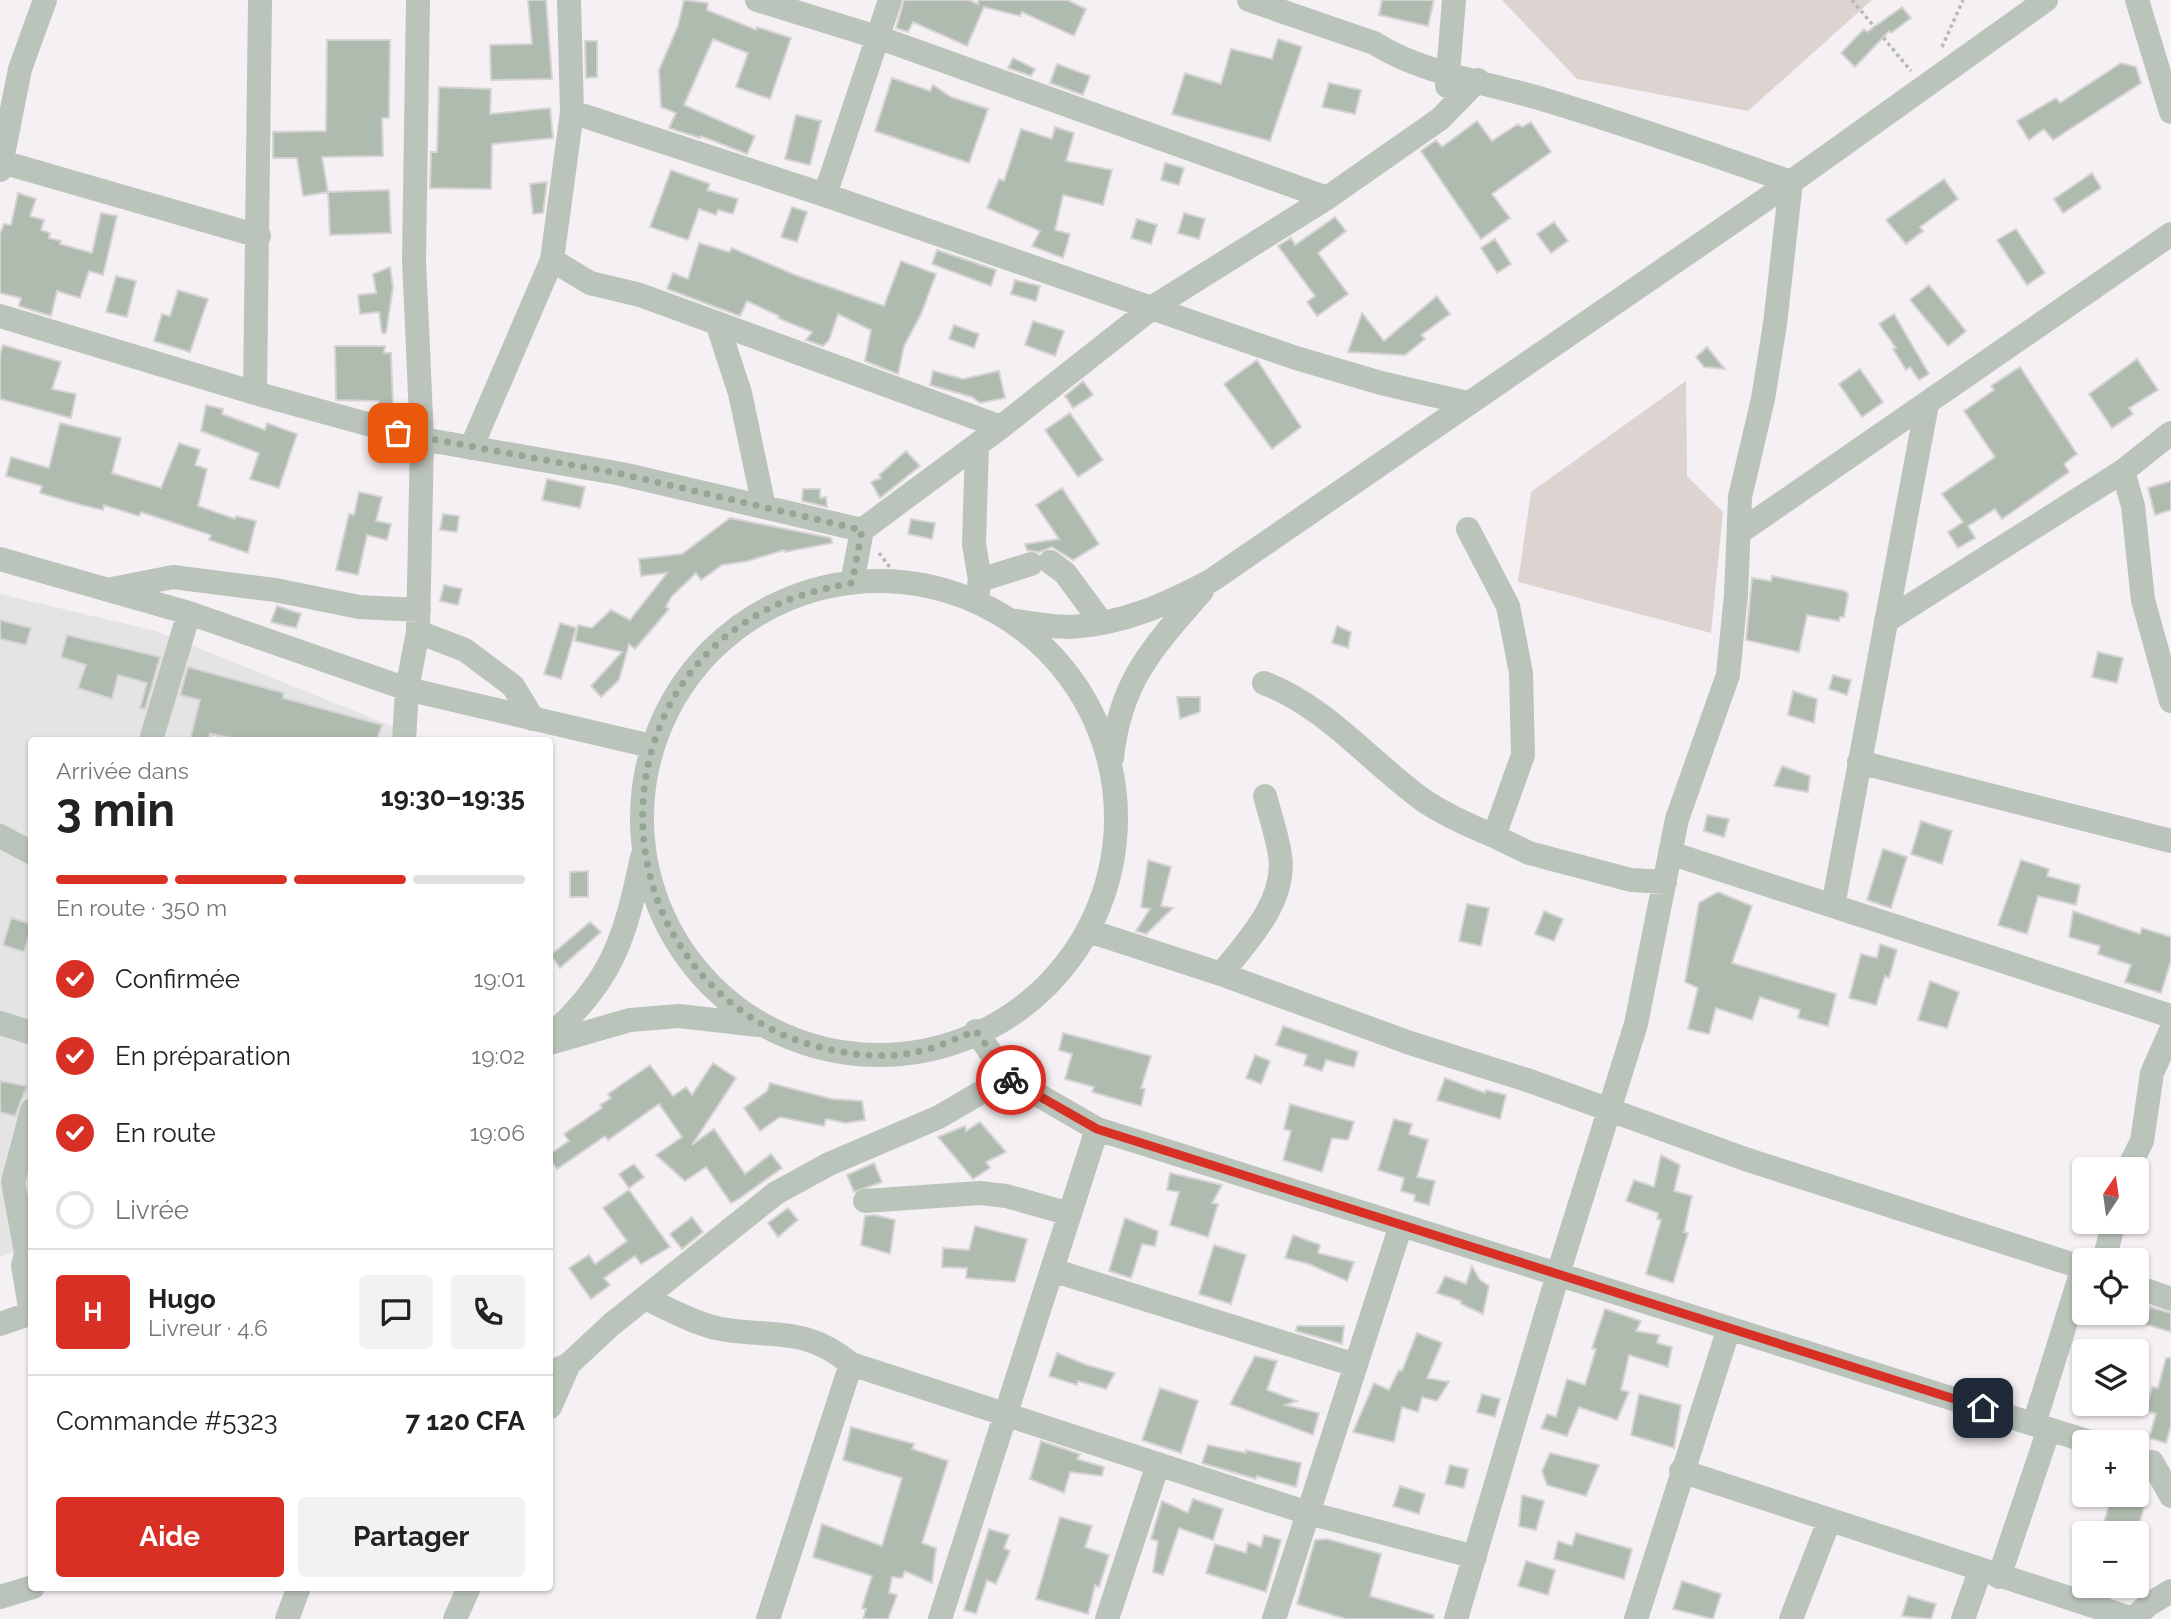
<!DOCTYPE html>
<html lang="fr">
<head>
<meta charset="utf-8">
<style>
  body { margin:0; font-family:Raleway,sans-serif; background:#f2f2f2; color:#222; height:100vh; display:flex; flex-direction:column; font-size:26px; white-space:nowrap }
  * { box-sizing:border-box; margin:0 }
  p { font-size:23px; color:#767676 }
  .icon { flex:none; width:38px; height:38px; fill:none; stroke:currentColor; stroke-width:2; stroke-linecap:round; stroke-linejoin:round }
  .map { position:relative; flex:1; overflow:hidden }
  .drawer { position:absolute; left:28px; top:737px; width:525px; height:854px; display:flex; flex-direction:column; background:#fff; border-radius:7px; box-shadow:0 2px 5px #0004 }
  .drawer>* { flex:none }
  .needle { width:46px; rotate:13deg }
  .fabs { position:absolute; left:2072px; top:1157px; display:grid; gap:14px }
  .fabs a { display:grid; place-items:center; width:77px; height:77px; border-radius:7px; background:#fff; box-shadow:0 2px 5px #0004; font-size:35px }
  .pin { position:absolute; display:grid; place-items:center; width:60px; height:60px; color:#fff; margin:-30px; border-radius:14px; box-shadow:0 4px 10px #0006 }
  .courier { position:absolute; display:grid; place-items:center; width:70px; height:70px; margin:-35px; border:5px solid #d93025; border-radius:50%; background:#fff; color:#222; box-shadow:0 2px 9px #0007 }
  .overview em { font-style:normal; font-weight:700 }
  .overview div { display:flex; flex-direction:column-reverse }
  .overview { display:flex; align-items:center; justify-content:space-between; height:119px; padding:0 28px }
  h1 { font-size:46px; font-weight:700; line-height:52px }
  .bar { display:grid; grid-template-columns:repeat(4,1fr); gap:10px 7px; align-content:center; height:84px; padding:0 28px }
  .bar i { height:9px; border-radius:5px; background:#e0e0e0 }
  .bar .on { background:#d93025 }
  .bar p { grid-column:span 4 }
  .line { display:flex; align-items:center; gap:18px; padding:0 28px; border-top:2px solid #e0e0e0 }
  .line div { flex:1 }
  .round { display:grid; place-items:center; flex:none; width:74px; height:74px; border-radius:7px; background:#f2f2f2 }
  ol { padding:0 28px; list-style:none }
  li { display:flex; align-items:center; gap:21px; height:77px }
  li p { margin-inline-start:auto }
  li .icon { padding:7px; border-radius:50%; background:#d93025; color:#fff; stroke-width:4 }
  li:last-child { color:#767676 }
  li i { width:38px; height:38px; border:4px solid #e0e0e0; border-radius:50% }
  .primary-button { display:flex; gap:14px; margin-top:auto; padding:14px 28px }
  .primary-button a { flex:1; height:80px; border-radius:7px; background:#d93025; color:#fff; font-size:28px; font-weight:700; line-height:80px; text-align:center }
  .primary-button a+a { background:#f2f2f2; color:#222 }
  .map>svg:first-child { display:block }
  .built { fill:#e5e4e4 }
  .green { fill:#ddd3d1 }
  .building { fill:#b0bbaf; stroke:#d6d3d5; stroke-width:2 }
  .lines { fill:none; stroke-linecap:round; stroke-linejoin:round }
  .path { stroke:#b4bbb3; stroke-width:3.5; stroke-dasharray:3.5 3.5; stroke-linecap:butt }
  .minor { stroke:#bbc4bb; stroke-width:24 }
  .done { stroke:#95a692; stroke-width:7; stroke-dasharray:0 12.6 }
  .route { stroke:#d93025; stroke-width:9 }
</style>
</head>
<body>
<div class="map">
<svg width="2171" height="1619" viewBox="0 0 2171 1619">
  <rect width="100%" height="100%" fill="#f5f0f3"/>
  <path class="built" d="M0 594 156 631 399 729 400 740H32L31 1246 0 1257Z"/>
  <path class="green" d="M1502 0H1872L1748 111 1577 79Z
    M1686 381 1687 476 1723 512 1711 633 1518 582 1531 492Z"/>
  <path class="building" d="M528 0H546L552 79 491 80 490 45 532 44Z
    M684 0 708 3 707 10 756 30 757 27 791 38 770 99 736 87 748 53 713 39 684 105 755 136 747 154 701 136 700 138 669 128 676 113 661 107 659 70 678 26Z
    M904 0H969L978 4V0H1067L1086 9 1074 36 1022 12 1020 16 984 7 967 46 913 22 908 32 896 28Z
    M1382 0H1434L1428 26 1379 15Z
    M1902 7 1911 18 1891 33 1889 31 1855 67 1841 53 1864 29 1867 32Z
    M1278 39 1302 47 1270 141 1172 114 1185 73 1221 84 1231 49 1272 59Z
    M327 40H390L389 118H382L383 156 322 157 328 192 303 196 297 158H273V132L326 131Z
    M585 41H597V77L586 78Z
    M1013 58 1035 69 1031 76 1008 68Z
    M2121 63 2136 67 2141 83 2053 140 2044 129 2029 140 2017 121 2056 98 2060 103Z
    M1057 64 1090 76 1083 95 1050 83Z
    M892 78 930 91 933 85 951 97 988 109 969 163 875 131Z
    M1329 83 1361 90 1355 114 1322 107Z
    M439 87 491 89 490 114 550 108 553 138 492 144 491 189 430 188 431 152H437Z
    M796 115 821 121 810 165 785 159Z
    M1477 121 1492 141 1518 124 1522 127 1531 122 1551 152 1492 194 1510 218 1481 239 1421 151 1436 140 1442 147Z
    M1055 127 1074 133 1066 161 1112 170 1103 205 1063 195 1055 230 1070 234 1063 258 1032 246 1040 231 987 208 999 179 1004 181 1021 129 1052 139Z
    M1165 163 1184 168 1179 185 1161 180Z
    M671 170 710 184 707 190 738 199 733 214 718 210 716 215 699 209 688 240 650 227Z
    M2092 173 2101 188 2063 213 2054 199Z
    M1944 179 1958 199 1920 227 1923 231 1906 244 1886 220Z
    M547 182 543 213 533 214 530 184Z
    M389 190 391 233 330 235 328 192Z
    M18 193 36 199 30 216 44 220 41 230 50 233 49 238 61 241 60 244 92 253 101 213 117 216 103 275 89 271 80 298 57 291 51 316 19 306 21 298 0 293V234L4 224 11 225Z
    M792 207 807 212 797 242 781 237Z
    M1184 213 1205 219 1199 239 1178 233Z
    M1335 217 1346 231 1318 253 1348 294 1317 316 1307 302 1315 296 1278 246 1291 238 1295 245Z
    M1137 219 1157 225 1151 244 1131 238Z
    M1554 222 1568 241 1551 253 1537 234Z
    M2016 229 2045 273 2027 285 1997 240Z
    M1495 239 1511 264 1497 273 1481 248Z
    M699 243 729 252 732 248 795 275 884 306 901 261 936 274 921 314 904 346 898 374 865 361 871 330 838 314 829 340 823 346 806 340 812 332 778 318 779 316 747 301 740 316 667 289 673 273 688 279Z
    M937 250 996 270 991 286 932 264Z
    M390 267 393 287 386 333H382L379 312 360 314 358 295 376 293 373 274Z
    M116 276 136 281 127 317 106 312Z
    M1015 280 1040 286 1036 301 1011 294Z
    M1929 285 1966 331 1948 346 1910 300Z
    M178 290 208 299 190 352 154 341 162 314 170 316Z
    M1437 296 1450 314 1421 335 1425 339 1405 355 1348 352 1362 313 1384 341Z
    M1894 314 1929 374 1919 380 1910 367 1906 370 1893 349 1896 348 1879 324Z
    M1033 321 1064 331 1055 356 1025 345Z
    M954 325 979 334 974 348 949 339Z
    M3 345 61 362 52 389 76 394 71 418 0 399V355Z
    M335 346H385L384 353H391L393 406 379 407 378 401 336 400Z
    M1707 347 1725 369 1704 367 1696 357Z
    M2137 359 2158 390 2129 408 2133 414 2112 428 2089 394Z
    M1257 360 1301 427 1272 449 1224 384Z
    M2020 367 2077 454 2064 464 2069 472 2002 519 1995 509 1968 526 1975 538 1958 548 1948 532 1963 522 1942 494 1995 457 1964 411 1994 390 1991 386Z
    M1860 369 1883 402 1862 417 1839 384Z
    M933 371 963 379 999 371 1005 398 980 403 972 397 930 385Z
    M1083 381 1093 395 1073 408 1065 396Z
    M206 405 223 409 222 414 265 430 267 423 297 434 279 488 250 479 259 453 201 431Z
    M1070 413 1103 460 1078 477 1045 430Z
    M60 423 121 438 112 473 161 488 179 443 200 450 195 465 207 469 198 506 235 519 236 516 256 521 248 553 209 540 211 535 141 512 139 516 104 505 103 510 78 504 40 493 42 486 6 476 11 457 49 468Z
    M906 451 920 466 880 498 871 482 881 478 879 475Z
    M547 479 585 487 580 508 542 500Z
    M2171 481V510L2155 515 2148 488Z
    M1062 488 1099 544 1073 560 1052 547 1039 552 1027 550 1025 544 1059 539 1036 505Z
    M803 489H820V498L826 497 827 507 802 501Z
    M359 492 382 497 376 521 391 524 387 540 367 535 358 575 336 570 349 514 354 515Z
    M443 514 459 516 457 532 440 530Z
    M730 518 831 538 832 543 785 552 784 550 748 561 722 565 701 580 696 573 671 597 666 607 669 609 635 649 629 644 619 680 601 697 591 686 622 652 575 641 578 625 592 628 611 610 630 620 667 573 641 576 639 559 682 554Z
    M911 519 935 523 932 539 908 534Z
    M1772 576 1845 591 1848 594 1844 617H1840L1839 621 1807 615 1799 652 1746 640 1752 578 1771 581Z
    M444 585 462 589 458 605 440 601Z
    M277 606 301 614 296 628 271 622Z
    M0 620 31 628 26 645 0 639Z
    M560 623 576 628 561 679 544 674Z
    M1337 626 1351 632 1348 648 1332 643Z
    M67 635 160 657 145 709 140 708 147 683 118 675 112 699 78 688 86 665 61 657Z
    M2098 652 2123 658 2117 683 2092 677Z
    M188 667 284 693 283 698 382 725 377 740H244L210 734 209 740H190L200 700 180 695Z
    M1833 675 1851 680 1847 695 1829 689Z
    M1793 691 1817 699 1814 723 1788 715Z
    M1177 697H1200V712L1180 719Z
    M1782 766 1810 776 1808 792 1774 786Z
    M1707 815 1729 819 1724 837 1704 831Z
    M1921 821 1952 831 1942 864 1911 854Z
    M1883 849 1907 857 1891 908 1867 900Z
    M1148 860 1171 867 1161 906 1173 908 1146 934 1136 931 1150 909 1141 907Z
    M2021 860 2049 869 2047 876 2080 885 2076 905 2038 896 2027 934 1998 925Z
    M588 871V897H570V872Z
    M1718 892 1752 906 1732 963 1836 994 1828 1026 1798 1018 1800 1010 1760 997 1752 1020 1716 1008 1709 1034 1688 1029 1698 988 1685 982 1699 903Z
    M1467 904 1489 908 1481 946 1459 941Z
    M1544 911 1563 919 1554 941 1535 934Z
    M2073 911 2140 934 2142 928 2171 937V960L2161 993 2125 982 2131 965 2098 954 2100 946 2069 937Z
    M11 918 32 924 24 952 3 945Z
    M590 922 601 932 560 968 551 955Z
    M1880 944 1897 950 1889 978 1885 976 1876 1005 1849 998 1861 954 1877 958Z
    M1930 981 1959 992 1947 1028 1918 1020Z
    M1283 1026 1358 1052 1354 1067 1326 1060 1322 1071 1304 1065 1307 1055 1276 1045Z
    M1063 1033 1151 1056 1141 1088 1145 1089 1141 1106 1092 1092 1094 1087 1065 1079 1072 1054 1059 1050Z
    M1255 1055 1270 1061 1261 1084 1246 1078Z
    M713 1063 736 1078 692 1145 714 1129 745 1174 771 1154 782 1168 740 1198 731 1203 706 1167 685 1181 656 1155 682 1137 659 1104 608 1140 605 1136 557 1169 550 1159V1154L569 1141 564 1134 602 1108 600 1105 611 1098 608 1094 650 1065 673 1096 686 1087 692 1095Z
    M1445 1078 1485 1093 1486 1090 1506 1095 1500 1119 1437 1100Z
    M0 1081 27 1086 15 1116 0 1112Z
    M770 1083 832 1099 862 1101 865 1120 846 1123 826 1119 824 1126 780 1117 760 1131 744 1108 767 1091Z
    M1290 1104 1354 1122 1348 1140 1332 1138 1322 1172 1283 1160 1291 1131 1284 1129Z
    M1394 1119 1412 1124 1409 1134 1428 1140 1417 1177 1435 1181 1429 1205 1414 1201 1415 1195 1401 1191 1404 1178 1378 1170Z
    M980 1122 1006 1152 986 1162 990 1168 973 1179 938 1137 965 1126 966 1131Z
    M1661 1155 1680 1165 1674 1191 1692 1196 1684 1232 1688 1233 1673 1283 1646 1274 1661 1220 1657 1219 1658 1213 1626 1201 1634 1180 1654 1187Z
    M874 1163 882 1182 854 1192 847 1175Z
    M634 1164 644 1177 629 1188 619 1174Z
    M1170 1173 1222 1185 1212 1203 1218 1204 1208 1237 1170 1225 1179 1192 1167 1190Z
    M629 1190 670 1247 641 1264 635 1256 604 1278 610 1285 591 1299 569 1268 589 1255 595 1264 627 1241 603 1208Z
    M788 1208 798 1220 778 1237 768 1223Z
    M875 1215 895 1220 890 1254 861 1245 865 1216Z
    M692 1217 703 1232 682 1249 670 1234Z
    M1125 1218 1158 1231 1155 1246 1142 1244 1131 1278 1109 1271Z
    M975 1226 1027 1239 1015 1282 966 1278 967 1268 942 1267 943 1248 969 1250Z
    M1293 1235 1320 1245 1318 1253 1354 1262 1347 1281 1309 1264 1285 1258Z
    M1214 1245 1246 1255 1231 1304 1199 1294Z
    M1472 1266 1480 1280 1489 1286 1483 1314 1461 1304V1301L1437 1293 1445 1276 1466 1284Z
    M2150 1307 2171 1313V1332L2145 1324Z
    M1605 1309 1641 1321 1636 1331 1659 1335 1657 1343 1672 1347 1668 1367 1629 1355 1621 1390 1629 1392 1617 1420 1579 1407 1567 1436 1541 1428 1547 1414 1556 1417 1567 1379 1585 1385 1596 1349 1592 1348Z
    M1297 1326H1344L1342 1344 1296 1331Z
    M1417 1333 1442 1343 1427 1378 1449 1382 1437 1401 1422 1397 1418 1412 1402 1407 1394 1442 1353 1432 1374 1383 1389 1390 1399 1370 1402 1371Z
    M1057 1353 1087 1365 1115 1373 1106 1389 1078 1381 1077 1385 1049 1376Z
    M1255 1356 1277 1361 1267 1390 1297 1401 1285 1405 1319 1413 1313 1435 1230 1404Z
    M2166 1358H2171V1425L2166 1443 2149 1438 2156 1414 2146 1411 2152 1387 2158 1388Z
    M1160 1388 1198 1401 1181 1453 1142 1440Z
    M1482 1394 1500 1399 1495 1417 1477 1412Z
    M1639 1394 1681 1405 1674 1448 1631 1435Z
    M851 1427 914 1444 912 1449 948 1461 922 1543 936 1548 932 1583 905 1571 902 1578 892 1577 889 1593 897 1595 888 1619H863L866 1609 862 1608 872 1576 813 1557 822 1524 882 1546 902 1478 843 1460Z
    M1041 1441 1080 1454 1077 1459 1104 1467 1102 1476 1070 1472 1064 1493 1030 1479Z
    M1208 1445 1246 1453V1450L1301 1463 1296 1487 1257 1476 1256 1479 1202 1463Z
    M1550 1453 1599 1465 1586 1496 1547 1485 1542 1471Z
    M1450 1465 1468 1469 1464 1488 1445 1484Z
    M1400 1486 1425 1494 1419 1514 1393 1506Z
    M2112 1494 2146 1499 2137 1533H2124L2103 1526Z
    M1522 1495 1544 1501 1536 1530 1519 1526Z
    M1193 1499 1223 1509 1213 1540 1179 1528 1163 1575 1153 1572 1158 1541 1151 1539 1162 1501 1188 1513Z
    M1060 1517 1092 1526 1085 1547 1109 1555 1099 1587 1095 1585 1088 1614 1036 1599Z
    M989 1529 1009 1535 1004 1548 1010 1551 996 1584 987 1580 976 1614 964 1610Z
    M1576 1533 1632 1549 1624 1579 1554 1559 1558 1541 1572 1546Z
    M1264 1535 1281 1540 1266 1592 1206 1573 1215 1544 1246 1553 1248 1542 1261 1547Z
    M1327 1539 1381 1554 1370 1596 1434 1615 1433 1619H1346L1297 1604 1315 1540Z
    M1526 1561 1555 1570 1548 1595 1518 1586Z
    M1682 1581 1721 1594 1713 1619 1673 1609Z
    M1908 1596 1936 1604 1931 1619 1902 1616Z"/>
  <g class="lines">
    <path class="path" d="M1852 0 1911 71
      M1942 47 1963 0
      M879 553 901 582"/>
    <path class="minor" d="M757 0 880 38 1327 198
      M1249 0 1374 43C1421 73 1488 83 1542 99 1626 124 1708 153 1791 182L1775 324 1763 399 1740 497 1736 594 1728 675 1677 819 1636 1024 1558 1274 1456 1619
      M2137 0 2171 112
      M1447 86 1454 0
      M572 112 825 195 1296 358 1381 383 1467 403
      M2 162 259 236
      M0 170 20 69 45 0
      M825 195 890 0
      M552 260 590 283 640 295 1001 427
      M0 316 255 393 422 439 622 474 862 530
      M717 323 740 393 764 507
      M255 393 260 0
      M471 448 552 260 572 112 569 0
      M2123 471 2133 506 2143 600 2171 701
      M1468 529 1508 606 1521 673 1523 755 1494 836 1529 853 1631 880 1665 882
      M1740 532 2171 234
      M0 559 189 613 407 689 651 746
      M1050 562 1065 573 1102 623
      M980 580 1031 564
      M642 818a237 237 0 1 1 474 0a237 237 0 1 1-474 0Z
      M852 583 862 530 1001 427 1153 307 1327 198 1440 119 1478 80
      M112 589 173 577 275 590 359 607 419 610
      M976 602 980 580 974 544 977 445
      M1010 620C1029 623 1050 627 1069 627 1121 625 1167 604 1212 580L1791 182 2046 0
      M1886 621 2123 471 2171 433
      M418 632 465 650 513 686 533 719
      M1264 683C1327 707 1369 761 1423 800 1445 815 1470 826 1494 836
      M151 740 189 613
      M404 740 407 689 418 632 422 439 414 260 418 0
      M1112 758C1120 681 1153 647 1202 591
      M1859 762 2171 841
      M0 836 32 853
      M1670 853 2171 1016
      M1833 906 1927 404
      M1089 931 1221 974 1410 1043 1530 1081 1745 1159 2084 1268
      M1221 974C1248 941 1287 900 1280 855 1277 835 1270 815 1265 796
      M0 1023 32 1033
      M976 1031 1007 1077
      M550 1036C613 980 625 938 642 857
      M550 1043 630 1020 679 1016 758 1025
      M2128 1169 2142 1141 2152 1073 2171 1030
      M865 1201 980 1193 1006 1196 1070 1214
      M2104 1260 2114 1222
      M1052 1270 1355 1365
      M2137 1287 2171 1299
      M645 1298C668 1309 692 1322 716 1328 770 1339 803 1324 851 1364L1308 1513 1475 1557
      M31 1313 23 1266 26 1252 13 1182 32 1110
      M0 1324 32 1313
      M550 1373 569 1364 612 1324 776 1193 829 1164 939 1117 1007 1077 1097 1129 2090 1442
      M550 1407 569 1364
      M2034 1424 2083 1267
      M2152 1462 2171 1496
      M1681 1471 2133 1619
      M1999 1577 2049 1429
      M0 1597 33 1587
      M287 1619 299 1587
      M455 1619 469 1587
      M768 1619 851 1364
      M940 1619 1097 1129
      M1107 1619 1158 1464
      M1274 1619 1401 1225
      M1636 1619 1729 1328
      M1791 1619 1829 1521
      M1963 1619 1980 1571
      M2133 1619 2148 1605 2171 1591"/>
  </g>
  <g class="lines">
    <path class="done" d="M398 433 622 474 862 530 852 583C815 590 781 599 749 620 643 685 614 826 672 932 702 986 751 1028 812 1045 843 1054 879 1059 911 1053 933 1050 956 1038 976 1031L1011 1080"/>
    <path class="route" d="M1011 1080 1097 1129 1983 1408"/>
  </g>
</svg>
<div class="fabs">
<a><svg class="needle" viewBox="-14 -14 28 28"><path d="M0-13l5 13h-10z" fill="#e53935"/><path d="M0 13l5-13h-10z" fill="#767676"/></svg></a>
<a><svg class="icon" aria-label="locate" viewBox="0 0 24 24"><circle cx="12" cy="12" r="6"/><path d="M12 2v4M12 18v4M2 12h4M18 12h4"/></svg></a>
<a><svg class="icon" aria-label="layers" viewBox="0 0 24 24"><path d="M12 4l9 5-9 5-9-5zM3 14l9 5 9-5"/></svg></a>
<a>+</a>
<a>−</a>
</div>
<div class="pin" style="left:398px;top:433px;background:#ea580c"><svg class="icon" aria-label="bag" viewBox="0 0 24 24"><path d="M5 8h14l-1 12H6zM9 8a3 3 0 0 1 6 0"/></svg></div>
<div class="pin" style="left:1983px;top:1408px;background:#1f2937"><svg class="icon" aria-label="home" viewBox="0 0 24 24"><path d="M3 11l9-7 9 7M6 9v11h12V9"/></svg></div>
<div class="courier" style="left:1011px;top:1080px"><svg class="icon" aria-label="bike" viewBox="0 0 24 24"><circle cx="6" cy="16" r="4"/><circle cx="18" cy="16" r="4"/><path d="M6 16l4-8h5l3 8M10 8l3 8H6M13 5h3"/></svg></div>
<section class="drawer">
<div class="overview"><div><h1>3 min</h1><p>Arrivée dans</p></div><em>19:30–19:35</em></div>
<div class="bar"><i class="on"></i><i class="on"></i><i class="on"></i><i></i><p>En route · 350 m</p></div>
<ol>
<li><svg class="icon" aria-label="check" viewBox="0 0 24 24"><path d="M5 12l5 5 9-10"/></svg>Confirmée<p>19:01</p></li>
<li><svg class="icon" aria-label="check" viewBox="0 0 24 24"><path d="M5 12l5 5 9-10"/></svg>En préparation<p>19:02</p></li>
<li><svg class="icon" aria-label="check" viewBox="0 0 24 24"><path d="M5 12l5 5 9-10"/></svg>En route<p>19:06</p></li>
<li><i></i>Livrée</li>
</ol>
<div class="line" style="height:126px"><b class="round" style="background:#d93025;color:#fff">H</b><div><b>Hugo</b><p>Livreur · 4.6</p></div><a class="round"><svg class="icon" aria-label="chat" viewBox="0 0 24 24"><path d="M4 5h16v11H9l-5 4z"/></svg></a><a class="round"><svg class="icon" aria-label="phone" viewBox="0 0 24 24"><path d="M5 4h4l2 5-3 2q2 4 5 5l2-3 5 2v4C11 20 4 13 5 4z"/></svg></a></div>
<div class="line" style="height:91px"><div>Commande #5323</div><b>7 120 CFA</b></div>
<div class="primary-button"><a>Aide</a><a>Partager</a></div>
</section>
</div>
</body>
</html>
